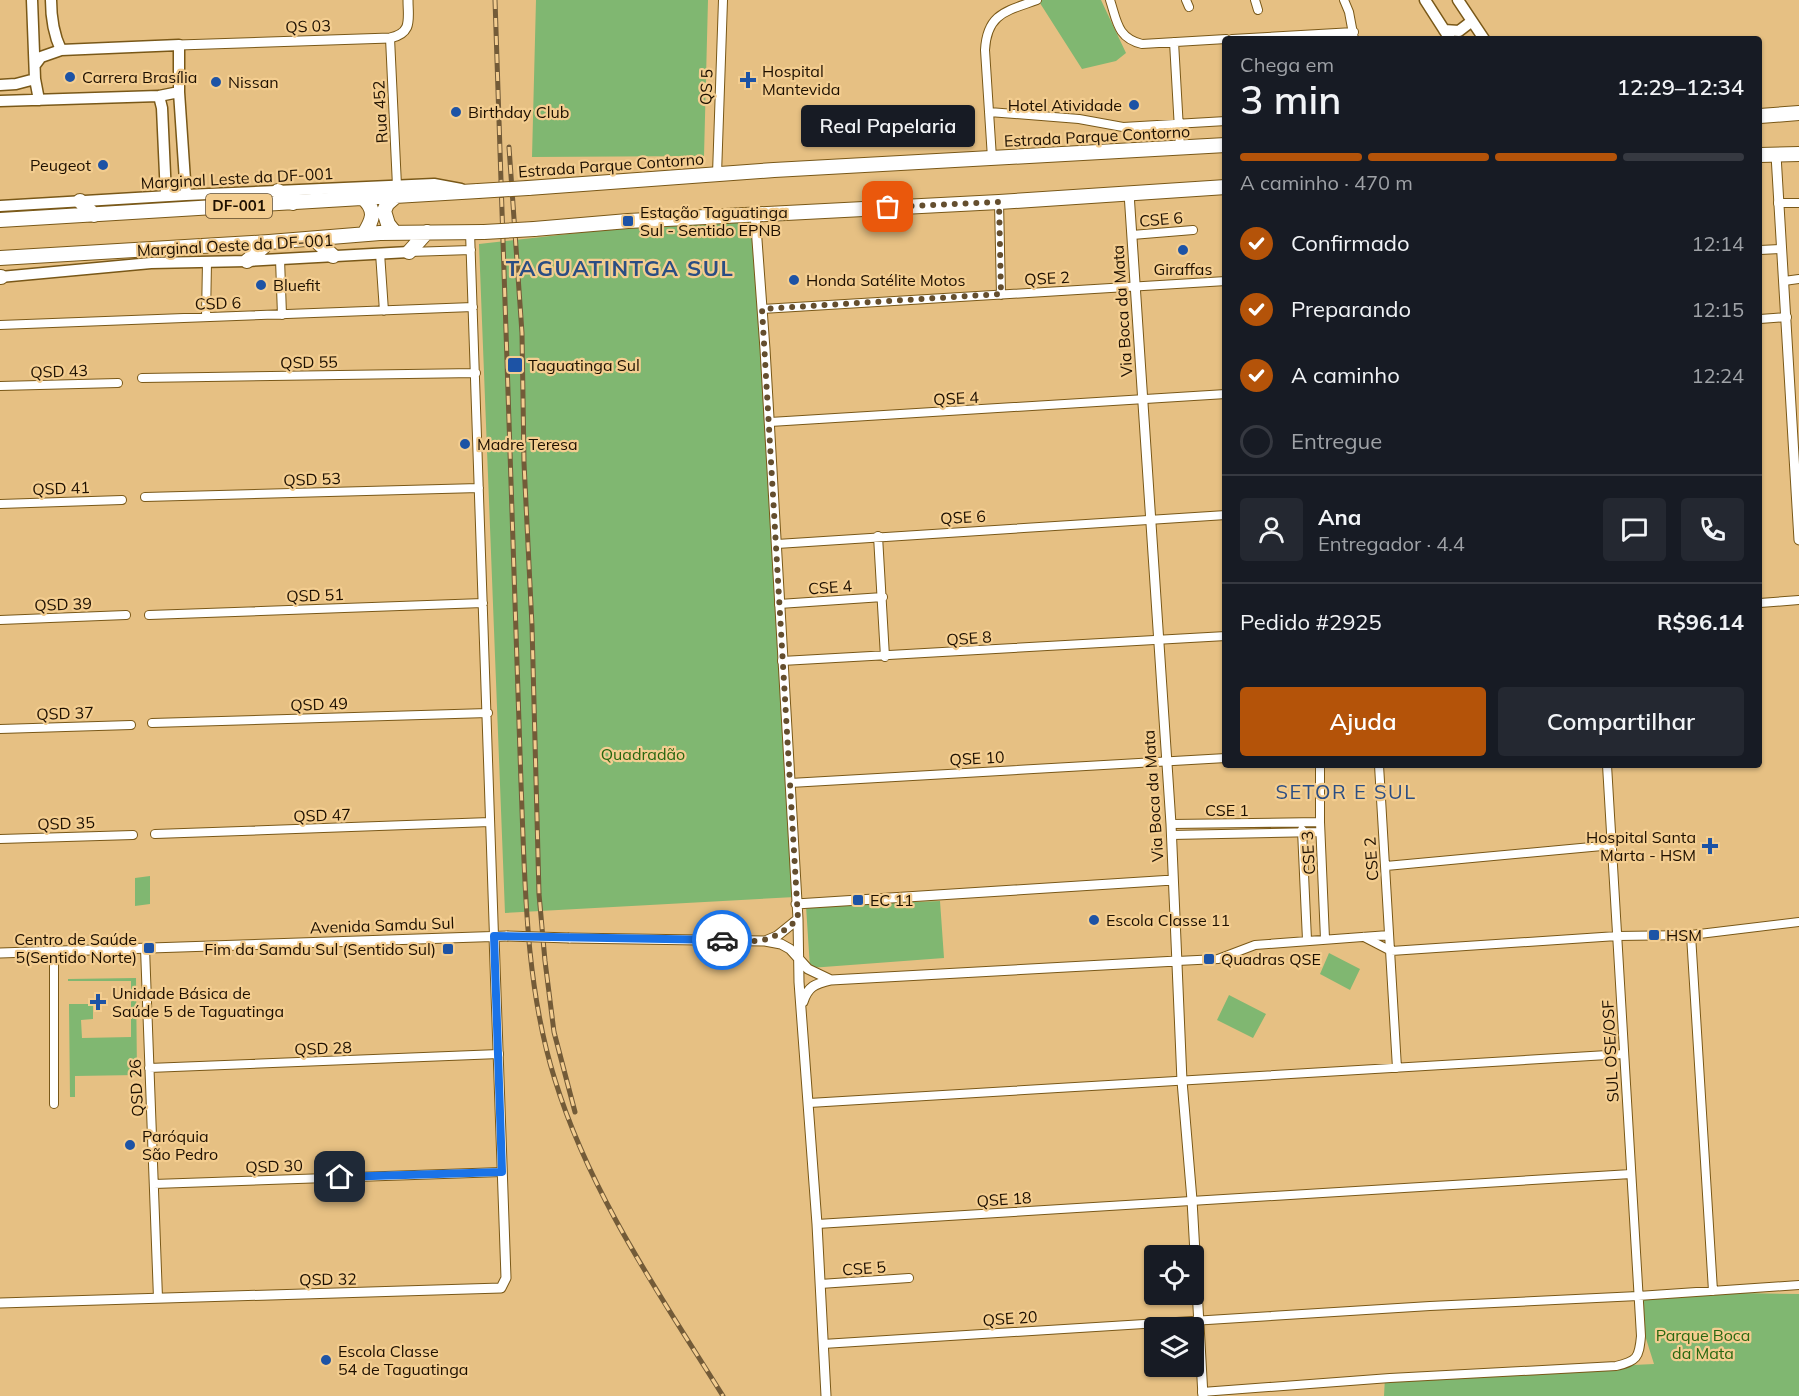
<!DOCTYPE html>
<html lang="pt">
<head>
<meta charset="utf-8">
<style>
  body { margin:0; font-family:Mulish,sans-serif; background:#242831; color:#f1f3f6; height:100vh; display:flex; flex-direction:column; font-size:22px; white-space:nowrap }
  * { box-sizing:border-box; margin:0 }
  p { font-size:20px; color:#9ea1a6 }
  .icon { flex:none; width:33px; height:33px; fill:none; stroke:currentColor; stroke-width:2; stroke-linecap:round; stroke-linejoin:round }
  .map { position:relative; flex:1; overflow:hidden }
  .details { position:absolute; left:1222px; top:36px; width:540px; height:732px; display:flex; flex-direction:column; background:#171b24; border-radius:6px; box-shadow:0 2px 4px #0004 }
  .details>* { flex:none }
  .tools { position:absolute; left:1144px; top:1245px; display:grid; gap:12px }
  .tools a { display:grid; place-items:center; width:60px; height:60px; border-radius:6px; background:#171b24; box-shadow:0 2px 4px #0004; font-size:30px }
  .pin { position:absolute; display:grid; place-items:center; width:51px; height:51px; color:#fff; margin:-26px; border-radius:12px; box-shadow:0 3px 9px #0006 }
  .courier { position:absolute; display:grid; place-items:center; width:60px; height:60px; margin:-30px; border:4px solid #1a73e8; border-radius:50%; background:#fff; color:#222; box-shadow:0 2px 8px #0007 }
  .bubble { position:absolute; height:42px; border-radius:6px; background:#171b24; box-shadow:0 2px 4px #0004; font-size:20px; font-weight:600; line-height:42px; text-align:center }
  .head em { font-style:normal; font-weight:600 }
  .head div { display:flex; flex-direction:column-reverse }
  .head { display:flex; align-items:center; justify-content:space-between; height:102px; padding:0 18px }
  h1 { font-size:39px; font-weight:600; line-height:45px }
  .bar { display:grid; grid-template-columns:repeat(4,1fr); gap:9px 6px; align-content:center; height:72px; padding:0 18px }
  .bar i { height:8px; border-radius:4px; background:#363941 }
  .bar .selected { background:#b45309 }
  .bar p { grid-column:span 4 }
  .line { display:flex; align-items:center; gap:15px; padding:0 18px; border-top:2px solid #363941 }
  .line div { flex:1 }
  .round { display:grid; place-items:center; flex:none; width:63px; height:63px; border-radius:6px; background:#242831 }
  ol { padding:0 18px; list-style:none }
  li { display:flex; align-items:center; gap:18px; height:66px }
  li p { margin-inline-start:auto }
  li .icon { padding:6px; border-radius:50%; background:#b45309; color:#fff; stroke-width:4 }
  li:last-child { color:#9ea1a6 }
  li i { width:33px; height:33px; border:3px solid #363941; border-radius:50% }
  .action { display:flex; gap:12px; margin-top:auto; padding:12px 18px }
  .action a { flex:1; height:69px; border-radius:6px; background:#b45309; color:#fff; font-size:24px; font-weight:600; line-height:69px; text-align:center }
  .action a+a { background:#242831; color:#f1f3f6 }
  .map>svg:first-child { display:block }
  .green { fill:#80b771 }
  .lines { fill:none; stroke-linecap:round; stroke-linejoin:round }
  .minor-casing { stroke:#795818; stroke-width:10 }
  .tertiary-casing { stroke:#795818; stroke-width:11 }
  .secondary-casing { stroke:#795818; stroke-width:13 }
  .trunk-casing { stroke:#795818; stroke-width:16 }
  .minor { stroke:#fff; stroke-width:8 }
  .tertiary { stroke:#fff; stroke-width:9 }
  .secondary { stroke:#fff; stroke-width:10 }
  .trunk { stroke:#fff; stroke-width:14 }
  .rail-casing { stroke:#735b38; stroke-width:5 }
  .rail { stroke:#f3cd90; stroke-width:3; stroke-dasharray:9; stroke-linecap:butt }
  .tertiary-bridge-casing { stroke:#795818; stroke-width:11; stroke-linecap:butt }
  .trunk-bridge-casing { stroke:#795818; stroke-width:16; stroke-linecap:butt }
  .tertiary-bridge { stroke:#fff; stroke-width:9 }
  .trunk-bridge { stroke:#fff; stroke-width:14 }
  .done { stroke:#644e2e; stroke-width:6; stroke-dasharray:0 10.8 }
  .route { stroke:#1a73e8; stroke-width:8 }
  .poi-dot { fill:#1d53a5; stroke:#f3cd90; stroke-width:2 }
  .labels { text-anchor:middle; stroke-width:4.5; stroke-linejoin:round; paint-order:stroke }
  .shield { fill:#f3cd90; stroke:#5e492b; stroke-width:1.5 }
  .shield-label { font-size:15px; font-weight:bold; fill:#1e1000 }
  .street-label { font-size:16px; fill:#1e1000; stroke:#f3cd90 }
  .poi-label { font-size:16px; fill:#1e1000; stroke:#f3cd90; text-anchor:start }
  .park-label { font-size:16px; fill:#286710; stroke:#f3cd90 }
  .quarter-label { font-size:20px; letter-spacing:1.5px; fill:#2a4d83; stroke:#f3cd90 }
  .district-label { font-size:22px; font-weight:bold; letter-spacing:1.5px; fill:#2a4d83; stroke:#f3cd90 }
</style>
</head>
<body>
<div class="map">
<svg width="1799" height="1396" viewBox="0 0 1799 1396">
  <rect width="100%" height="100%" fill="#e6c083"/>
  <path class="green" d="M536 0H708L704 156 532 157Z
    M1038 0H1101L1126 53 1116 61 1082 69Z
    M755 213 795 897 505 913 479 244Z
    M150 876V904L135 906V878Z
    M940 901 944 958 810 968 806 906Z
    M1329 953 1360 969 1350 990 1320 974Z
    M136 978 137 1075 75 1076V1097H70L69 1004H93V1019L81 1020 82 1038 131 1037V981H68V979Z
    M1229 995 1266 1014 1253 1038 1217 1020Z
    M1631 1291 1799 1294V1396H1384L1385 1377 1654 1364Z"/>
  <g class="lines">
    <defs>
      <path id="minor" d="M1110 0C1117 21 1117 38 1142 44L1226 39
        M1186 0 1189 7
        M1255 0 1258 10
        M1344 0 1349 12 1354 39
        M390 38 397 186
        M1232 39 1354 32
        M1174 42 1180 147
        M989 112 1079 119 1123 127 1226 121
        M992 158 985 50C987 13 1007 11 1037 0
        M717 174 723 0
        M999 202 1001 295
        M1778 203H1799
        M470 232 494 936
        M1132 235 1193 230
        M1760 250 1781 249
        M409 252 471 250
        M380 253 384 311
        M280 259 282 315
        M1784 281 1799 279
        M762 309 1226 281
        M206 317 207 262
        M1760 319 1787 317
        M0 325 473 307
        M142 378 476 373
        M0 386 118 383
        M770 422 1226 394
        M145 497 479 488
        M0 504 122 500
        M878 536 885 657
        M777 544 1226 515
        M1760 603 1799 600
        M779 604 883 597
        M149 615 483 603
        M0 620 126 615
        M782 661 1226 636
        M152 723 488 713
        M0 729 131 725
        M1320 765V822L1325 939
        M1379 765 1397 1068
        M790 783 1226 758
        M1171 824 1320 822
        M1302 830 1307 940
        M155 834 490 822
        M1171 835 1320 832
        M0 839 133 835
        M1386 866 1613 845
        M1691 935 1713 1291
        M1364 937 1391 951 1617 936 1691 935 1799 922
        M145 948 158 1298
        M54 951V1104
        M1177 961 1218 959 1255 945 1389 935
        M149 1068 499 1054
        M809 1103 1624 1054
        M154 1184 502 1172
        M817 1224 1631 1174
        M820 1284 909 1278
        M823 1344 1430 1306 1638 1296 1799 1285
        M1202 1392 1390 1378 1616 1366C1637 1361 1639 1358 1641 1336L1607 765"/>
      <path id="tertiary" d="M179 45 390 38C413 33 408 19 408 0
        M1776 155 1799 540
        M1129 193 1171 824 1182 1081 1192 1200 1203 1396
        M755 213 765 349 798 919 799 982 817 1224 826 1396
        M796 904 1173 880
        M569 938 765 941 781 944 790 949 808 969 831 980 1177 961
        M765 941 777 936 798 919
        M0 953 507 936
        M803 1002C808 986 815 984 831 980
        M0 1303 501 1288 506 1278 494 936"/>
      <path id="secondary" d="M32 0 35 79 39 100
        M51 0C51 18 53 33 61 50
        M1425 0 1450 39
        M1458 0 1484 39
        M1444 30 1459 31 1472 21
        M35 65 41 57 61 50 179 45V92L186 195
        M0 85 16 84 35 79
        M159 96 162 108 166 196
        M0 101 159 96 179 92
        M0 206 186 195 434 184 461 189
        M0 277 151 263 247 261 409 252"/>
      <path id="trunk" d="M1760 116 1799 113
        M1760 155 1799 154
        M528 188 774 170 1226 145
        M278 191 293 203
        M80 201 94 215
        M0 220 478 191
        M534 229 628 221 999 202 1226 187
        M395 233 388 224 384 211 387 204 395 197
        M364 234C372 221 377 211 364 199
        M314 239 333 256
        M409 252 427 232
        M0 258 269 242 380 233 484 232
        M247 261 269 242
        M0 277H1"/>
    </defs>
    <use href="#minor" class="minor-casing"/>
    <use href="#tertiary" class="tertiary-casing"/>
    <use href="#secondary" class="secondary-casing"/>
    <use href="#trunk" class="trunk-casing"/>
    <use href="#minor" class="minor"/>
    <use href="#tertiary" class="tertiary"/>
    <use href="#secondary" class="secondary"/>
    <use href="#trunk" class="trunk"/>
    <defs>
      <path id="rail" d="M495 0 521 783C525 882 525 985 555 1080 590 1194 660 1295 723 1396
        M509 147 522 333 524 463 532 626 539 894 545 961 554 1032 575 1112"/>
    </defs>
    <use href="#rail" class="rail-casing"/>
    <use href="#rail" class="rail"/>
    <defs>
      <path id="tertiary-bridge" d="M507 936 569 938"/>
      <path id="trunk-bridge" d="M478 191 528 188
        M484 232 534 229"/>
    </defs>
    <use href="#tertiary-bridge" class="tertiary-bridge-casing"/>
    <use href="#trunk-bridge" class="trunk-bridge-casing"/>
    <use href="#tertiary-bridge" class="tertiary-bridge"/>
    <use href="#trunk-bridge" class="trunk-bridge"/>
  </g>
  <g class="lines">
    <path class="done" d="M722 940C761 941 767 946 798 919L762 309 1001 294 999 202 888 207"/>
    <path class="route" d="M340 1177 502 1172 494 936 722 940"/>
  </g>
  <g class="poi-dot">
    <circle cx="70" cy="77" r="6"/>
    <path d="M745 71h6v6h6v6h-6v6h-6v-6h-6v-6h6z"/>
    <circle cx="216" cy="82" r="6"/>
    <circle cx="1134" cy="105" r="6"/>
    <circle cx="456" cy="112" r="6"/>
    <circle cx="103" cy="165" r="6"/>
    <rect x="622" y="215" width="12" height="12" rx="3"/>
    <circle cx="1183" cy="250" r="6"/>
    <circle cx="794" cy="280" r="6"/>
    <circle cx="261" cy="285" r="6"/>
    <rect x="507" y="357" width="16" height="16" rx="3"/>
    <circle cx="465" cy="444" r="6"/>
    <path d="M1707 837h6v6h6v6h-6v6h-6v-6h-6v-6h6z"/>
    <rect x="852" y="894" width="12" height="12" rx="3"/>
    <circle cx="1094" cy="920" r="6"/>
    <rect x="1648" y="929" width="12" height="12" rx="3"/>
    <rect x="143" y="942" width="12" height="12" rx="3"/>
    <rect x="442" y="943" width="12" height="12" rx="3"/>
    <rect x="1203" y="953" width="12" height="12" rx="3"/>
    <path d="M95 993h6v6h6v6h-6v6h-6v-6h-6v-6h6z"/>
    <circle cx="130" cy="1145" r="6"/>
    <circle cx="326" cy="1360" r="6"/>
  </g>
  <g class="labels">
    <rect class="shield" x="206" y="194" width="66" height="24" rx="4.5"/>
    <g class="shield-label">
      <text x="239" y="211">DF-001</text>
    </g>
    <g class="street-label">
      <text transform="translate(308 26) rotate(-2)" y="6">QS 03</text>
      <text transform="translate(706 87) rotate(-88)" y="6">QS 5</text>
      <text transform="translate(380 112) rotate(-93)" y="6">Rua 452</text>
      <text transform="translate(1097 136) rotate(-3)" y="6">Estrada Parque Contorno</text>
      <text transform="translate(611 165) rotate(-4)" y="6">Estrada Parque Contorno</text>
      <text transform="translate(237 178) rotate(-3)" y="6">Marginal Leste da DF-001</text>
      <text transform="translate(1161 219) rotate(-5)" y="6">CSE 6</text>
      <text transform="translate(235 245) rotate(-3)" y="6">Marginal Oeste da DF-001</text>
      <text transform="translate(1047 278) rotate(-3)" y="6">QSE 2</text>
      <text transform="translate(218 303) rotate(-2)" y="6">CSD 6</text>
      <text transform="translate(1122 311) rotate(-94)" y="6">Via Boca da Mata</text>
      <text transform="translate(309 362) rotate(-1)" y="6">QSD 55</text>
      <text transform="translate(59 371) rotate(-2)" y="6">QSD 43</text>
      <text transform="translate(956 398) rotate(-3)" y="6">QSE 4</text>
      <text transform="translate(312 479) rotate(-2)" y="6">QSD 53</text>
      <text transform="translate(61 488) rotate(-2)" y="6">QSD 41</text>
      <text transform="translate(963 517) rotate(-3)" y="6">QSE 6</text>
      <text transform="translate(830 587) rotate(-4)" y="6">CSE 4</text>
      <text transform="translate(315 595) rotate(-2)" y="6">QSD 51</text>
      <text transform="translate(63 604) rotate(-2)" y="6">QSD 39</text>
      <text transform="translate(969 638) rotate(-4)" y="6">QSE 8</text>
      <text transform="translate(319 704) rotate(-2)" y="6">QSD 49</text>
      <text transform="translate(65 713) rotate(-2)" y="6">QSD 37</text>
      <text transform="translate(977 758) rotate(-3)" y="6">QSE 10</text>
      <text transform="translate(1153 796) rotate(-94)" y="6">Via Boca da Mata</text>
      <text x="1227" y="816">CSE 1</text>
      <text transform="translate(322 815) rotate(-2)" y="6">QSD 47</text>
      <text transform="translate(66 823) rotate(-2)" y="6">QSD 35</text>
      <text transform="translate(1308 853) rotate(-93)" y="6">CSE 3</text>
      <text transform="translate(1371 859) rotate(-94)" y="6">CSE 2</text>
      <text transform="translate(382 925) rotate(-2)" y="6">Avenida Samdu Sul</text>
      <text transform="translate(323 1048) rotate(-2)" y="6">QSD 28</text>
      <text transform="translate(1610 1051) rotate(-93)" y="6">SUL OSE/OSF</text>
      <text transform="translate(136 1088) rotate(-93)" y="6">QSD 26</text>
      <text transform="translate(274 1166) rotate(-2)" y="6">QSD 30</text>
      <text transform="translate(1004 1199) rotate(-4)" y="6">QSE 18</text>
      <text transform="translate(864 1268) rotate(-4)" y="6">CSE 5</text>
      <text transform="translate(328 1279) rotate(-1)" y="6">QSD 32</text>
      <text transform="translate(1010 1318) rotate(-4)" y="6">QSE 20</text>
    </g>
    <g class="poi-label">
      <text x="762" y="77">Hospital<tspan x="762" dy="18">Mantevida</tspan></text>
      <text x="82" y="83">Carrera Brasília</text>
      <text x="228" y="88">Nissan</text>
      <text x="1122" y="111" text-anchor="end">Hotel Atividade</text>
      <text x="468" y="118">Birthday Club</text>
      <text x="91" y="171" text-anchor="end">Peugeot</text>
      <text x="640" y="218">Estação Taguatinga<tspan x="640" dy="18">Sul - Sentido EPNB</tspan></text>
      <text x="1183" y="275" text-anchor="middle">Giraffas</text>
      <text x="806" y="286">Honda Satélite Motos</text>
      <text x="273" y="291">Bluefit</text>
      <text x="528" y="371">Taguatinga Sul</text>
      <text x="477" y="450">Madre Teresa</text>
      <text x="1696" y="843" text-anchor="end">Hospital Santa<tspan x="1696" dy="18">Marta - HSM</tspan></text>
      <text x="870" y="906">EC 11</text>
      <text x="1106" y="926">Escola Classe 11</text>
      <text x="1666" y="941">HSM</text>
      <text x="137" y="945" text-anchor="end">Centro de Saúde<tspan x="137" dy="18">5(Sentido Norte)</tspan></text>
      <text x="436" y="955" text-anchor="end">Fim da Samdu Sul (Sentido Sul)</text>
      <text x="1221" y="965">Quadras QSE</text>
      <text x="112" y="999">Unidade Básica de<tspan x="112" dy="18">Saúde 5 de Taguatinga</tspan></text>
      <text x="142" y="1142">Paróquia<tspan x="142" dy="18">São Pedro</tspan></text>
      <text x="338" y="1357">Escola Classe<tspan x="338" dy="18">54 de Taguatinga</tspan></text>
    </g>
    <g class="park-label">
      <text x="643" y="760">Quadradão</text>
      <text x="1703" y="1341">Parque Boca<tspan x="1703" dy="18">da Mata</tspan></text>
    </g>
    <g class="quarter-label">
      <text x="1346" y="799">SETOR E SUL</text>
    </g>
    <g class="district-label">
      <text x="620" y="276">TAGUATINTGA SUL</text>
    </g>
  </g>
</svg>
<div class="tools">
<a><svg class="icon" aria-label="locate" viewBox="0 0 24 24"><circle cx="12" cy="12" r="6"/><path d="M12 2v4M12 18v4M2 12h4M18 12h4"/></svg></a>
<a><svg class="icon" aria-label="layers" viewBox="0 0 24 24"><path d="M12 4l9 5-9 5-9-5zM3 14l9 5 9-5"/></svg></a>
</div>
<div class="pin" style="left:888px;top:207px;background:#ea580c"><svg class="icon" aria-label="bag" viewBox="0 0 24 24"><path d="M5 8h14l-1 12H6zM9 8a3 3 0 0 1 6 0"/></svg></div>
<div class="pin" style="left:340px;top:1177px;background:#1f2937"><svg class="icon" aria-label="home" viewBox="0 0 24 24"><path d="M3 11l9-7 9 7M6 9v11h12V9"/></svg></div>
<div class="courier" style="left:722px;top:940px"><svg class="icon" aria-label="car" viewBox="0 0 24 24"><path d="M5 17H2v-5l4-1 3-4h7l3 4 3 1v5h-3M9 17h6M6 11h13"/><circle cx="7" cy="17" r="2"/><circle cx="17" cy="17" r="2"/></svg></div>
<div class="bubble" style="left:801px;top:105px;width:174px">Real Papelaria</div>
<section class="details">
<div class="head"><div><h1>3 min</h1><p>Chega em</p></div><em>12:29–12:34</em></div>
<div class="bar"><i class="selected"></i><i class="selected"></i><i class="selected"></i><i></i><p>A caminho · 470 m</p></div>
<ol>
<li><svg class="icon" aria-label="check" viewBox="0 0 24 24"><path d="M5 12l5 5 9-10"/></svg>Confirmado<p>12:14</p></li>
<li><svg class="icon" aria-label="check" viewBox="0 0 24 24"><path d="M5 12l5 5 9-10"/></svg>Preparando<p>12:15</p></li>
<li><svg class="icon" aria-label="check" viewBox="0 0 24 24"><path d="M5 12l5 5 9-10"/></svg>A caminho<p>12:24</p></li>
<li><i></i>Entregue</li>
</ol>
<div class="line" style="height:108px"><a class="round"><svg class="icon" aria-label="person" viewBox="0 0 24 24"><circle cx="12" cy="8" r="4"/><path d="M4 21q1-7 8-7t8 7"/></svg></a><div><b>Ana</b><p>Entregador · 4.4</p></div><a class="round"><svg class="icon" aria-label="chat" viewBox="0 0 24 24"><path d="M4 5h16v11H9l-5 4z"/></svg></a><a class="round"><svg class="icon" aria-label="phone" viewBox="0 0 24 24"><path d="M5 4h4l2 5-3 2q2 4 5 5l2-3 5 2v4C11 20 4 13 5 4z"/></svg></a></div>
<div class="line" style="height:78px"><div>Pedido #2925</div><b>R$96.14</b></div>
<div class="action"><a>Ajuda</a><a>Compartilhar</a></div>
</section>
</div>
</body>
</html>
